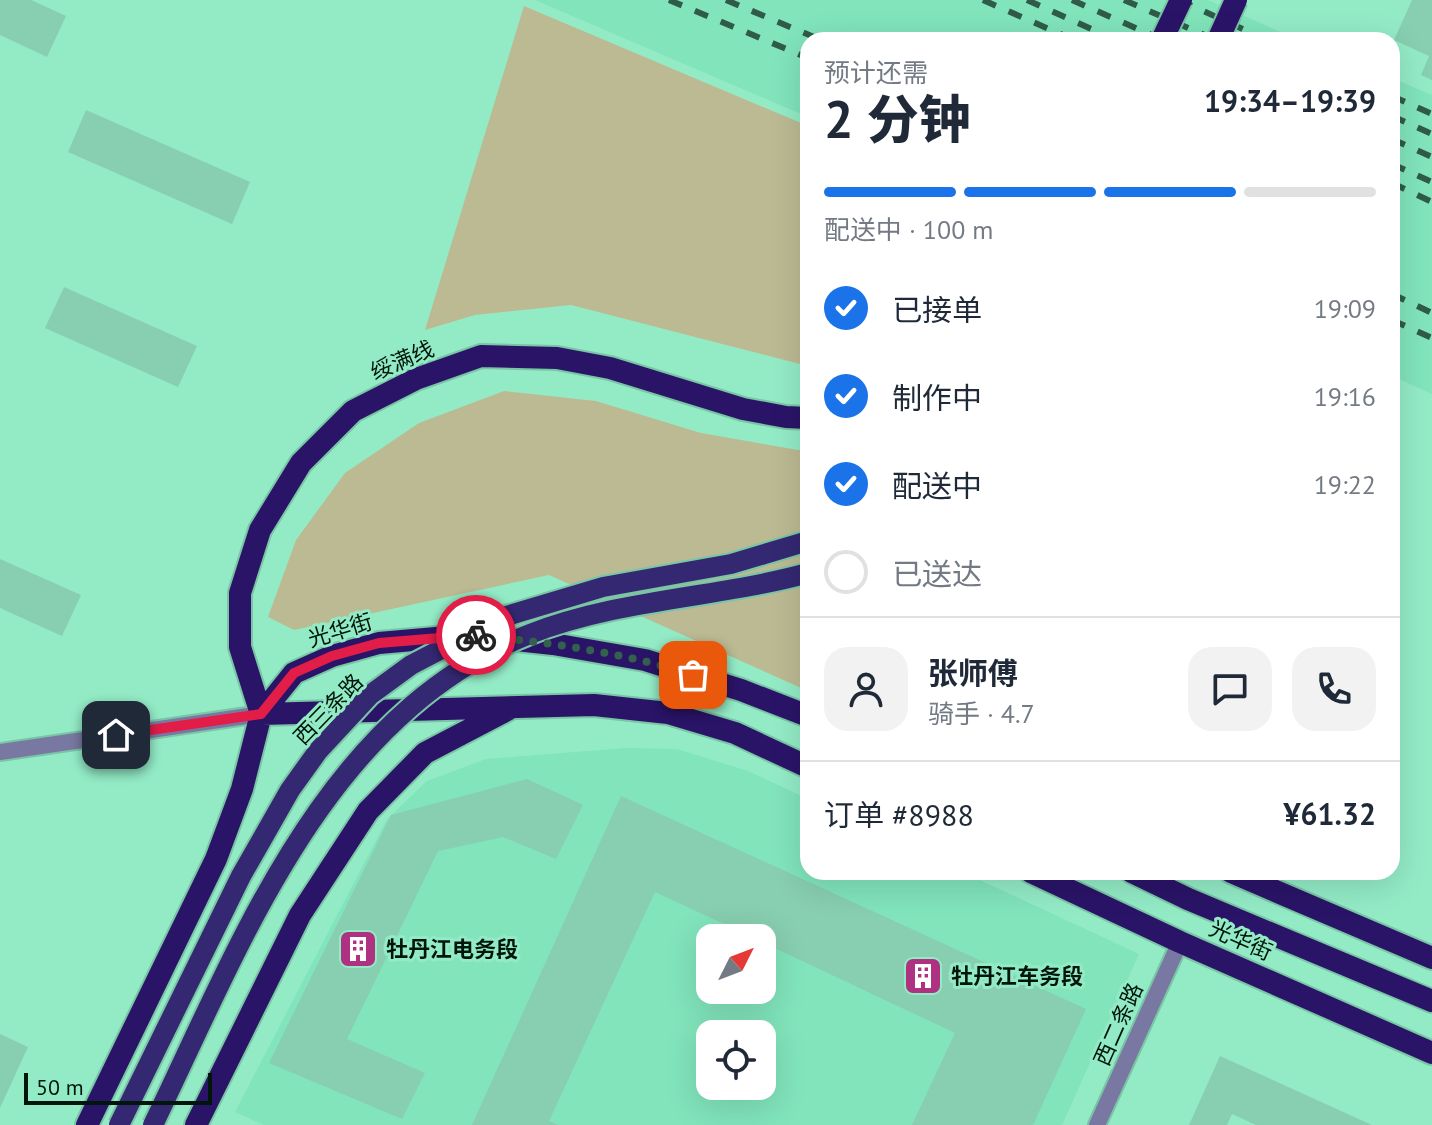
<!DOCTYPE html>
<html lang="zh">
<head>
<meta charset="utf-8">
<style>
  body { margin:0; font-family:"PT Sans","Noto Sans SC",sans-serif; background:#f2f2f3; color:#1f2937; height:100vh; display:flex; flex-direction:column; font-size:30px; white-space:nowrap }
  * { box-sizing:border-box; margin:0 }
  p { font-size:26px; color:#747a83 }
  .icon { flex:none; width:44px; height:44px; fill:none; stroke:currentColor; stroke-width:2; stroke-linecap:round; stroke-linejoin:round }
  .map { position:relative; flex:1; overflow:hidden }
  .panel { position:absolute; left:800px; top:32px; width:600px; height:848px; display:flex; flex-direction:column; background:#fff; border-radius:24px; box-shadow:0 8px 32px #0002 }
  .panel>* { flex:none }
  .needle { width:52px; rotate:48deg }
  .controls { position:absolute; left:696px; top:924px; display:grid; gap:16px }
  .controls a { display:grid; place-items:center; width:80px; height:80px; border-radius:16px; background:#fff; box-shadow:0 8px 32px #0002; font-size:40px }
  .scale { position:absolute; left:24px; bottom:20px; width:188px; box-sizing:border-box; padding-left:8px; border:4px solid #00160c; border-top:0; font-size:22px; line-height:28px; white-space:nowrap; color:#00160c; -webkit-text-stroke:6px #93ebc6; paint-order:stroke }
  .pin { position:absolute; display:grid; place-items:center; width:68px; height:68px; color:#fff; margin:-34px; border-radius:16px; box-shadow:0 4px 12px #0006 }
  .courier { position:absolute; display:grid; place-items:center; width:80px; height:80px; margin:-40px; border:6px solid #e11d48; border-radius:50%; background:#fff; color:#222; box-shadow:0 2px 10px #0007 }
  .overview em { font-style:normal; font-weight:800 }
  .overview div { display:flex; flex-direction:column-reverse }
  .overview { display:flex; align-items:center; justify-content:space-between; height:136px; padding:0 24px }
  h1 { font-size:52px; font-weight:800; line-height:60px }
  .bar { display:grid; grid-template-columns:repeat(4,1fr); gap:12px 8px; align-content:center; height:96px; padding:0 24px }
  .bar i { height:10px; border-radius:6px; background:#e0e1e3 }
  .bar .current { background:#1a73e8 }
  .bar p { grid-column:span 4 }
  .line { display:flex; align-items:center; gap:20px; padding:0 24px; border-top:2px solid #e0e1e3 }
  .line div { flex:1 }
  .round { display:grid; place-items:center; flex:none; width:84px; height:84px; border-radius:24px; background:#f2f2f3 }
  ol { padding:0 24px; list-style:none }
  li { display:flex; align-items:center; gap:24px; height:88px }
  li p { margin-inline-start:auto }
  li .icon { padding:8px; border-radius:50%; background:#1a73e8; color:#fff; stroke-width:4 }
  li:last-child { color:#747a83 }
  li i { width:44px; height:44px; border:4px solid #e0e1e3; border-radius:50% }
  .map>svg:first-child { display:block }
  .built { fill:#81e4bb; fill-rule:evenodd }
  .green { fill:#bbba93 }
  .building { fill:#88ceb0 }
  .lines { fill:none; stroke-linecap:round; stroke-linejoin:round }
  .tertiary-casing { stroke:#79c5a5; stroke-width:20 }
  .trunk-casing { stroke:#79c5a5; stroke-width:26 }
  .tertiary { stroke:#7978a2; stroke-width:16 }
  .trunk { stroke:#2a1468; stroke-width:22 }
  .rail { stroke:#305b48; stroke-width:6; stroke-dasharray:14 14; stroke-linecap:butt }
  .primary-bridge-casing { stroke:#79c5a5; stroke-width:24; stroke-linecap:butt }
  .trunk-bridge-casing { stroke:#79c5a5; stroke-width:26; stroke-linecap:butt }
  .primary-bridge { stroke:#342872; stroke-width:20 }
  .trunk-bridge { stroke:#2a1468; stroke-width:22 }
  .done { stroke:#33614d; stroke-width:8; stroke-dasharray:0 14.4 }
  .route { stroke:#e11d48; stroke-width:10 }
  .labels { text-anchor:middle; stroke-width:6; stroke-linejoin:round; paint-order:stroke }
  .street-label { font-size:22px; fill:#00160c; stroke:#93ebc6 }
  .poi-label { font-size:22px; font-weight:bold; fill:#00160c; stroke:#93ebc6; text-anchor:start }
</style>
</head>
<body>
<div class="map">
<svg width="1432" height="1125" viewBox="0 0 1432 1125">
  <rect width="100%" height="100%" fill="#93ebc6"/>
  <path class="built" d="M535 0H1208L1299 40H808V117Z
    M1392 78 1432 95V394L1392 376Z
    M626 748 677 749 748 771 808 799V872H963L1139 954 1062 1125H264L235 1112 387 819 427 781 486 759ZM710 938H762V990H710ZM710 1034H762V1086H710Z"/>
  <path class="green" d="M524 6 808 126V366L571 305 475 315 425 330Z
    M504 391 596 401 701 433 798 450 808 448V691L549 575 294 630 268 617 296 540 345 473 419 423Z"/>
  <path class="building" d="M0 0H31L66 16 47 57 0 35Z
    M1412 0H1432V80L1421 75 1429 56 1394 40Z
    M86 110 250 182 232 224 68 152Z
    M64 287 197 346 178 387 45 328Z
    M0 559 81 595 62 636 0 608Z
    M527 779 583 805 556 859 503 837 438 851 347 1039 425 1073 402 1119 269 1063 391 815Z
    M621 796 1086 1009 1033 1125H912L955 1033 762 942V938H754L655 892 549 1121 558 1125H472Z
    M0 1034 28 1047 0 1108Z
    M1220 1056 1372 1125H1256L1232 1114 1227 1125H1189Z"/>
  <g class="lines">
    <defs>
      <path id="tertiary" d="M0 752 261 714
        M1097 1125 1180 942"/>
      <path id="trunk" d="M261 714 240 647V593L260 530 301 463 353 411 416 379 481 356 557 358 610 368 743 409 786 417 808 418
        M261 714 594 705 668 713 735 733 808 767
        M1031 872 1180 942 1432 1053
        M1132 872 1188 899 1432 1001
        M1231 872 1432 958
        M87 1125 216 859 242 789 261 714 294 673 332 656 379 643 470 635 553 644 645 660 741 690 808 716
        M196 1125 300 915 368 811 425 753 509 709"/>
    </defs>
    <use href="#tertiary" class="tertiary-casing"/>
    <use href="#trunk" class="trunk-casing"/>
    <use href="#tertiary" class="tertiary"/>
    <use href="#trunk" class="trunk"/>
    <path class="rail" d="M669 0 808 58
      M726 0 821 40
      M983 0 1074 40
      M1027 0 1116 40
      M1072 0 1163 40
      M1124 0 1216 40
      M1179 0 1267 40
      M1392 96 1432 114
      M1392 116 1432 134
      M1392 139 1432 157
      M1392 164 1432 182
      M1392 183 1432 202
      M1392 294 1432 313
      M1392 320 1432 338"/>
    <defs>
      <path id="primary-bridge" d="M119 1125 241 876 290 790 318 751 370 695 411 665 503 617 603 587 731 564 808 541
        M153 1125C242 941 325 715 530 634 619 599 717 598 808 573"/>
      <path id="trunk-bridge" d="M1162 40 1181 0
        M1218 40 1236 0"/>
    </defs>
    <use href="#primary-bridge" class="primary-bridge-casing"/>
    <use href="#trunk-bridge" class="trunk-bridge-casing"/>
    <use href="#primary-bridge" class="primary-bridge"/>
    <use href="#trunk-bridge" class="trunk-bridge"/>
  </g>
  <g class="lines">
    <path class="done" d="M476 635C550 643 622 652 693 675"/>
    <path class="route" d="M116 735 261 714 294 673 332 656 379 643 476 635"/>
  </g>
  <defs>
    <symbol id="building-square" viewBox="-11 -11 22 22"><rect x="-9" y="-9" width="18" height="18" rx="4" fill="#af3282" stroke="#93ebc6"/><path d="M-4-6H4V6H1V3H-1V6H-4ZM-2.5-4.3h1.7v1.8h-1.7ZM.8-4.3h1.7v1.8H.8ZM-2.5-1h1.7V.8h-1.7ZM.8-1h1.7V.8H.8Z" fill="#fff"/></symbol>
  </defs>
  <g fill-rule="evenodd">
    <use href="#building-square" x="336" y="927" width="44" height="44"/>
    <use href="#building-square" x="901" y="954" width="44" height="44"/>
  </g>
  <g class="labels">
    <g class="street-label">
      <text transform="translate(402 360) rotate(-23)" y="8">绥满线</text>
      <text transform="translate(340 630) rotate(-17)" y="8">光华街</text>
      <text transform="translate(328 709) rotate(-46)" y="8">西三条路</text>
      <text transform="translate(1241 940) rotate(24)" y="8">光华街</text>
      <text transform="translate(1118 1024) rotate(-66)" y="8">西二条路</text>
    </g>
    <g class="poi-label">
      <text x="386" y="957">牡丹江电务段</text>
      <text x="951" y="984">牡丹江车务段</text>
    </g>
  </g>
</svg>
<div class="controls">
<a><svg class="needle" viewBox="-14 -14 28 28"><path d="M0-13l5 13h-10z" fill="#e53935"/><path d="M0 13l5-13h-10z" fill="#747a83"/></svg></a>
<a><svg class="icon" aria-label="locate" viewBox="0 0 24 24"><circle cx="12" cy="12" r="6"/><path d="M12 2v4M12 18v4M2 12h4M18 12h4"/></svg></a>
</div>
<div class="scale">50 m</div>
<div class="pin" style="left:693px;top:675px;background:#ea580c"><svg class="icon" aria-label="bag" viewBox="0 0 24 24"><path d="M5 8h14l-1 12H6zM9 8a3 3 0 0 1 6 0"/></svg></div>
<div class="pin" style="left:116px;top:735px;background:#1f2937"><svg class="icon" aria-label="home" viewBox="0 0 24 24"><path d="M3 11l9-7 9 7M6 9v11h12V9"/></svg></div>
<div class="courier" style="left:476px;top:635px"><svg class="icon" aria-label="bike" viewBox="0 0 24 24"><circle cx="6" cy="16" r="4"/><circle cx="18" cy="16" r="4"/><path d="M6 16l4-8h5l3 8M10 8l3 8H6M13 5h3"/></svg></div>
<section class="panel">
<div class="overview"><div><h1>2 分钟</h1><p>预计还需</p></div><em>19:34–19:39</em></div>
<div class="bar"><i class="current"></i><i class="current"></i><i class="current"></i><i></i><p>配送中 · 100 m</p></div>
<ol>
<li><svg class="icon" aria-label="check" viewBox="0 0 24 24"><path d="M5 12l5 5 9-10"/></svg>已接单<p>19:09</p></li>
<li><svg class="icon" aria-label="check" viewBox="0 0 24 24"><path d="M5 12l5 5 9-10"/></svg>制作中<p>19:16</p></li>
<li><svg class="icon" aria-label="check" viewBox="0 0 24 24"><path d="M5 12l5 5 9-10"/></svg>配送中<p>19:22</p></li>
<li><i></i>已送达</li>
</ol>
<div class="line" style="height:144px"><a class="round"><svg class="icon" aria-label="person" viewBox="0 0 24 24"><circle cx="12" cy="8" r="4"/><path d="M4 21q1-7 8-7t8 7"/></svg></a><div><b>张师傅</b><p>骑手 · 4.7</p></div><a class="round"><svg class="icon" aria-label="chat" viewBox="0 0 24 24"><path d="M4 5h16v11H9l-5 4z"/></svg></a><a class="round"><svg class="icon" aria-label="phone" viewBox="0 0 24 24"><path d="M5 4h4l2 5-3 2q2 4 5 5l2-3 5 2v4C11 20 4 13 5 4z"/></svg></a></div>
<div class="line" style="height:104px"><div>订单 #8988</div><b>¥61.32</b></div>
</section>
</div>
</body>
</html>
